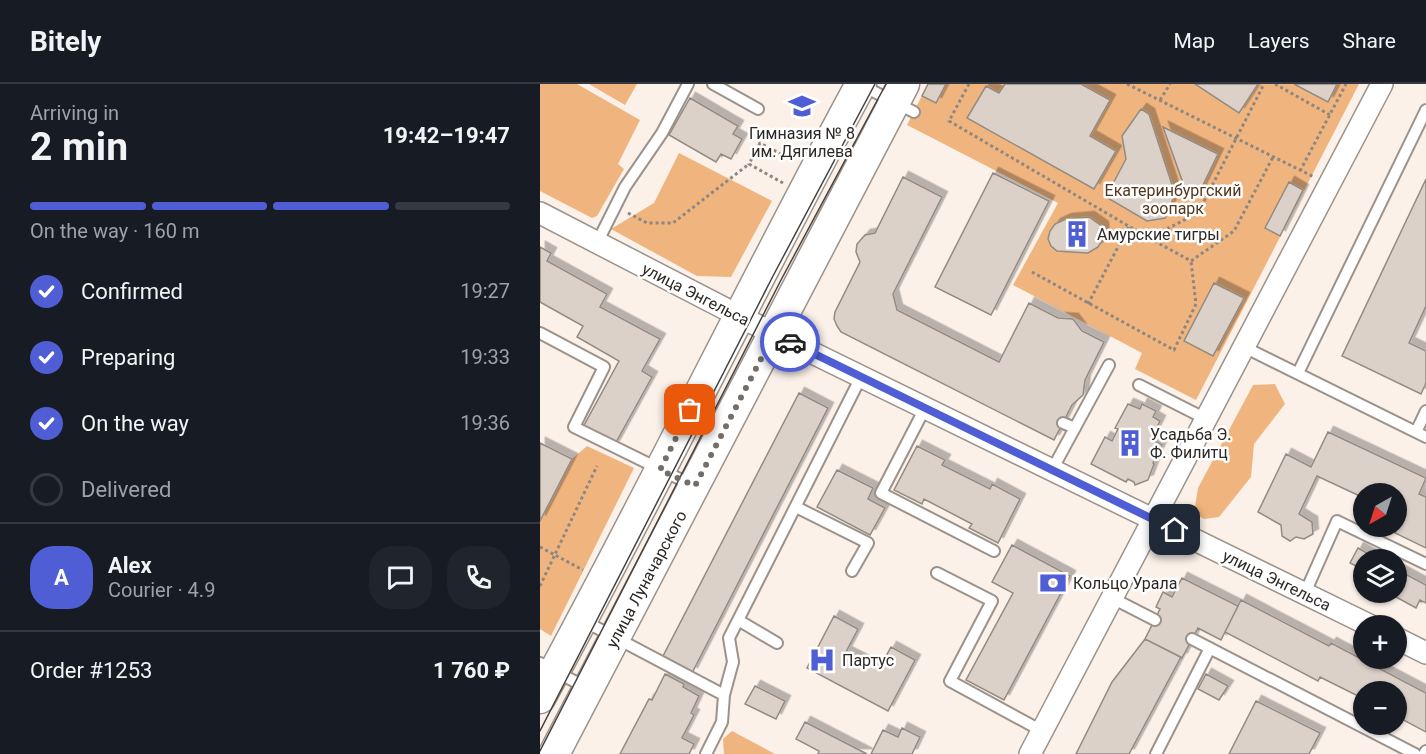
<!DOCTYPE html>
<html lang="en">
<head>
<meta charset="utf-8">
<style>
  body { margin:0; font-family:Roboto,sans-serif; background:#20242c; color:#f1f3f6; height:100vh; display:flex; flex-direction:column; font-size:22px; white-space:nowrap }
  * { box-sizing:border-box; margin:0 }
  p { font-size:20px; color:#9ea1a6 }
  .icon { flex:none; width:33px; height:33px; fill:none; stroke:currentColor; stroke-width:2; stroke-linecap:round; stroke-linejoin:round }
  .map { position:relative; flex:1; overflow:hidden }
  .sheet { display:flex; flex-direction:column; background:#171b24; width:540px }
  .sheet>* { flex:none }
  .needle { width:39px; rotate:219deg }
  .fabs { position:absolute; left:813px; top:399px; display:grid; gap:12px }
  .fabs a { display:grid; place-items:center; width:54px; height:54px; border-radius:50%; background:#171b24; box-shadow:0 2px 4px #0004; font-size:30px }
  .pin { position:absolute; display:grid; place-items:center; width:51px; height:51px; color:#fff; margin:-26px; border-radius:12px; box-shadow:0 3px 9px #0006 }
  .courier { position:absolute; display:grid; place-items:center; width:60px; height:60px; margin:-30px; border:4px solid #4f5ed4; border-radius:50%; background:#fff; color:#222; box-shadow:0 2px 8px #0007 }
  .head em { font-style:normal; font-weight:700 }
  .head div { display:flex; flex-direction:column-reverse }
  .head { display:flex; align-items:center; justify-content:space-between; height:102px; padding:0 30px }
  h1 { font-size:39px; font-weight:700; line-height:45px }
  .bar { display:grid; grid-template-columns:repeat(4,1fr); gap:9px 6px; align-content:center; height:72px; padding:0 30px }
  .bar i { height:8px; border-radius:4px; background:#363941 }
  .bar .current { background:#4f5ed4 }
  .bar p { grid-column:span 4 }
  .line { display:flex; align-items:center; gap:15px; padding:0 30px; border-top:2px solid #363941 }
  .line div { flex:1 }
  .round { display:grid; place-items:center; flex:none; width:63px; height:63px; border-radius:24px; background:#20242c }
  ol { padding:0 30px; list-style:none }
  li { display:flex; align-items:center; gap:18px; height:66px }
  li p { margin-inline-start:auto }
  li .icon { padding:6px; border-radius:50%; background:#4f5ed4; color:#fff; stroke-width:4 }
  li:last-child { color:#9ea1a6 }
  li i { width:33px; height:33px; border:3px solid #363941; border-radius:50% }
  header { display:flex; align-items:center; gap:36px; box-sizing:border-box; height:84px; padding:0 30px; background:#171b24; border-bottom:2px solid #363941 }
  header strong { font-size:28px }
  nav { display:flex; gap:33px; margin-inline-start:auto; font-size:21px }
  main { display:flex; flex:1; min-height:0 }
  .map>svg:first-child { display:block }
  .green { fill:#f0b57f }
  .building { fill:#dbd1c9; stroke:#938b83; stroke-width:1.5; filter:url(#shadow) }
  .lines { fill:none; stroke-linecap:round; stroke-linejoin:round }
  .service-casing { stroke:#9b928b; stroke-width:14 }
  .minor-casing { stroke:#9b928b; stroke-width:24 }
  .secondary-casing { stroke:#9b928b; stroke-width:33 }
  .path { stroke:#8d8681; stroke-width:3; stroke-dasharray:3 3; stroke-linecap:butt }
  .service { stroke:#fff; stroke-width:10 }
  .minor { stroke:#fff; stroke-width:21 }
  .secondary { stroke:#fff; stroke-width:30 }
  .tram { stroke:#484340; stroke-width:1.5 }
  .done { stroke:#746e6a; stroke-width:6; stroke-dasharray:0 10.8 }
  .route { stroke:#4f5ed4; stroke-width:8 }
  .labels { text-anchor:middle; stroke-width:5; stroke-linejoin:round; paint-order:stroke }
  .poi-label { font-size:16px; fill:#2c2825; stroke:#fff; text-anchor:start }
  .park-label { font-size:16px; fill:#53371c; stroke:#fff }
  .street-label { font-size:16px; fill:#2c2825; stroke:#fff }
</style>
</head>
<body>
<header>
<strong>Bitely</strong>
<nav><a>Map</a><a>Layers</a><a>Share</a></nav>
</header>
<main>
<section class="sheet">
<div class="head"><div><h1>2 min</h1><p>Arriving in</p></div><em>19:42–19:47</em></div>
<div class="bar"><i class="current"></i><i class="current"></i><i class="current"></i><i></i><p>On the way · 160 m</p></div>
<ol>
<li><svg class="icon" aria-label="check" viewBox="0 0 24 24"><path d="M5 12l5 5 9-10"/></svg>Confirmed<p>19:27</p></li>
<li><svg class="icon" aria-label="check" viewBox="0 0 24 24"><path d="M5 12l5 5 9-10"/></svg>Preparing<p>19:33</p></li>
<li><svg class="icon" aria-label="check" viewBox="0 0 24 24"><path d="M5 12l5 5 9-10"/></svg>On the way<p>19:36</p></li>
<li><i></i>Delivered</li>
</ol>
<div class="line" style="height:108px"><b class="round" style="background:#4f5ed4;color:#fff">A</b><div><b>Alex</b><p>Courier · 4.9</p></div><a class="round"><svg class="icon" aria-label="chat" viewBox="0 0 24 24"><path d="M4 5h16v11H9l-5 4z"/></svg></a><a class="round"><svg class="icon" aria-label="phone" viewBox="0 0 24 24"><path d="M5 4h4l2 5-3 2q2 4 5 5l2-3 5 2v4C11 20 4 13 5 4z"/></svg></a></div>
<div class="line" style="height:78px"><div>Order #1253</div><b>1 760 ₽</b></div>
</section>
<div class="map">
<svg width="886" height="670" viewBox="0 0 886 670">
  <defs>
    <filter id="shadow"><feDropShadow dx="5.5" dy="-5.5" stdDeviation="0" flood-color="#0004"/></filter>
  </defs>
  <rect width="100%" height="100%" fill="#fbf1e9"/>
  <path class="green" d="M0 0H37L100 36 78 80 84 85 57 132 52 134 0 107Z
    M49 0H97L85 21Z
    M388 0H819L656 316 595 285 602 269 473 201 518 119 367 41Z
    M139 69 232 117 191 193 157 192 71 145 114 119Z
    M735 300 745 320 714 360 711 393 679 433 664 435 654 429 658 404 713 301Z
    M47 362 94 384 11 552 0 545V437L32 375Z
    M192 647 235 670H184L183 655Z"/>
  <path class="building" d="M388 0H406L396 19 382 12Z
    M465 0H541L570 16 550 52 576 67 554 105 427 34 446 2 459 9Z
    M655 0H718L699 29Z
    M754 0H797L788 18Z
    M150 14 198 42 193 50 202 55 191 75 181 70 176 78 129 51Z
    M601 25 609 30 635 110 625 134 607 137 566 113 586 75 582 52Z
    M623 43 678 70 660 107 647 110Z
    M453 89 509 117 451 231 395 203Z
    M363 93 402 113 353 210 357 226 459 278 489 219 518 234 533 235 542 247 564 258 545 296 543 311 532 321 514 356 301 248 297 242 294 235 295 228 320 178 316 168 317 160 325 151 335 149Z
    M886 95V222L869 259 886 267V299L881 310 802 272Z
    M749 98 763 106 740 152 725 144Z
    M549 133 563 143 564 154 558 163 548 169 517 167 511 162 508 155 510 147 515 140 526 135Z
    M0 163 11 169 7 177 67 210 60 223 120 255 102 287 112 293 74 362 42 345 79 277 37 253 43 242 0 218Z
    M674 199 704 214 673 272 644 257Z
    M259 309 288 324 152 589 122 574Z
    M588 320 600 325 602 320 616 327 613 333 620 337 611 355 622 361 613 379 614 380 608 396 595 401 594 398 588 395 586 398 551 380 565 353 572 357 578 345 575 344Z
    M788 348 886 394 879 410 886 413V464L855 449 862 433 856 430V410H824V414L777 392 759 430 772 438 773 450 764 455 756 453 750 457 742 452 741 441 718 428 746 370 771 383Z
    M0 359 32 375 0 437Z
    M377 362 405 376 402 381 450 405 452 400 480 415 458 459 429 444 432 440 384 415 382 420 354 406Z
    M297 386 333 404 328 415 345 424 330 451 277 423Z
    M472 461 530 492 464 616 426 596 473 509 452 498Z
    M818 464 839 476H824V486L810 479Z
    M856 485 886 501V519L880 516 876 524 847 508H856Z
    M642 494 698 522 681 556 658 544 642 574 605 555 620 525 616 523 623 508 632 513Z
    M701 516 789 562 791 559 886 609V648L856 632V608H824V615L780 593 778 597 685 548Z
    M294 532 318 545 306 568 339 585 351 563 375 576 348 627 267 584Z
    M605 555 641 573 589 670H536L572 598Z
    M125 590 144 600 143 603 159 612 151 629 154 631 142 654 154 660 149 670H80L109 615 112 616Z
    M666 590 688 602 679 616 658 605Z
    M215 602 245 617 236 635 205 620Z
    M716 617 780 649 769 670H689Z
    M265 638 327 670H278L279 667 256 655Z
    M362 644 380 653 372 670H331L343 646 358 653Z"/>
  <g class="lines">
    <defs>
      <path id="service" d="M173 0 218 25
        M323 2 374 28
        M57 159 85 103 122 49 148 0
        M0 249 64 283 34 343 152 401
        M704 263 886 353
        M758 289 886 26
        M599 301 666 335
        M385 324 341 409 454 467
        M523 339 535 344
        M876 348 886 327
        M512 386 569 281
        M256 423 328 459 312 487
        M397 489 452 517 410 597 502 647
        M765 509 797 437 886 480
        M572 514 615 536
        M198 536 237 559
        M44 537 184 611
        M652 555 875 670
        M0 579 47 604
        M166 670 182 638 184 611 193 578 189 554 321 293
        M616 670 670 564
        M884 670 886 667"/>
      <path id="minor" d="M0 129 234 250 831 542
        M856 554 886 569
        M490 670 842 0"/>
      <path id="secondary" d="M0 614C111 411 211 203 321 0
        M14 670 364 0"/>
    </defs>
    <use href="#service" class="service-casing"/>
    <use href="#minor" class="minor-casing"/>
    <use href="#secondary" class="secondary-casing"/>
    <path class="path" d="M429 0 409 37 609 154 658 129 724 0
      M587 0 774 93
      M735 0 790 31
      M620 16 630 0
      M760 87 806 0
      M243 99 209 80 220 59 254 77
      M88 129 107 139H133L209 80
      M609 154 651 177 694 147 733 73
      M492 188 634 266 656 220 651 177
      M548 220 589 142
      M0 463 43 486
      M0 502 57 382"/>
    <use href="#service" class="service"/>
    <use href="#minor" class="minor"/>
    <use href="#secondary" class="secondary"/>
    <path class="tram" d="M0 647 233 192 335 0
      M0 667 241 196 346 0"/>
  </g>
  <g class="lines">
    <path class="done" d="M150 326 120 386 155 402 234 250 250 258"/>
    <path class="route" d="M250 258 635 446"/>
  </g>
  <defs>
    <symbol id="school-bare" viewBox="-9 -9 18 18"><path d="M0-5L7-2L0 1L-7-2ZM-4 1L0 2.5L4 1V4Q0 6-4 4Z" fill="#4f5ed4" stroke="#fff" stroke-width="2.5" paint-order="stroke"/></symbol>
    <symbol id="building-bare" viewBox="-9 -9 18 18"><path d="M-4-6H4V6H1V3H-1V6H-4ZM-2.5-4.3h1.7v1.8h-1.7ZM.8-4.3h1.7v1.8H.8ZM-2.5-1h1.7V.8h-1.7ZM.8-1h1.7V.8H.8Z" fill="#4f5ed4" stroke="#fff" stroke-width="2.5" paint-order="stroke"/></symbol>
    <symbol id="bank-bare" viewBox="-9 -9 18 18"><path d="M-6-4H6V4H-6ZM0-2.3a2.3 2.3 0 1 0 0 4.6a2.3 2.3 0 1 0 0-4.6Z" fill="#4f5ed4" stroke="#fff" stroke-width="2.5" paint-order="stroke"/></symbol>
    <symbol id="hospital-bare" viewBox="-9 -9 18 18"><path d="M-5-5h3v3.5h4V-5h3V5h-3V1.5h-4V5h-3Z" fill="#4f5ed4" stroke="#fff" stroke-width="2.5" paint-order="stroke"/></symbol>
  </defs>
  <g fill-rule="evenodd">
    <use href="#school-bare" x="243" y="3" width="38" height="38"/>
    <use href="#building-bare" x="518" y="131" width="38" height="38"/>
    <use href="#building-bare" x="571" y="340" width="38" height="38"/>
    <use href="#bank-bare" x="494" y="480" width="38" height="38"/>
    <use href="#hospital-bare" x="263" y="557" width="38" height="38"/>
  </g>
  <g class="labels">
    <g class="poi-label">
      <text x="262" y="55" text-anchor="middle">Гимназия № 8<tspan x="262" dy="18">им. Дягилева</tspan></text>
      <text x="557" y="156">Амурские тигры</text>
      <text x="610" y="356">Усадьба Э.<tspan x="610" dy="18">Ф. Филитц</tspan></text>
      <text x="533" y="505">Кольцо Урала</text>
      <text x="302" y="582">Партус</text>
    </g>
    <g class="park-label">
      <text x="633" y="112">Екатеринбургский<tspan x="633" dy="18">зоопарк</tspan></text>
    </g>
    <g class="street-label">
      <text transform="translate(156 210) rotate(27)" y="6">улица Энгельса</text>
      <text transform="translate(106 495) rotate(-62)" y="6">улица Луначарского</text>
      <text transform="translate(737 496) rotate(26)" y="6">улица Энгельса</text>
    </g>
  </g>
</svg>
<div class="fabs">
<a><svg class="needle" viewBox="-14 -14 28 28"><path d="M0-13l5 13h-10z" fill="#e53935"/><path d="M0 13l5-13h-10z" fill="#9ea1a6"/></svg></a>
<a><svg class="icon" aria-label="layers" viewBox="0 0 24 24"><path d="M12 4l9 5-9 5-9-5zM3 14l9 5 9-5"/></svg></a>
<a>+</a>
<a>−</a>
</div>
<div class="pin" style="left:150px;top:326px;background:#ea580c"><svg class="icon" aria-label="bag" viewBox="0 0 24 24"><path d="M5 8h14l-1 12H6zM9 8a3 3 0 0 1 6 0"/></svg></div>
<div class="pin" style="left:635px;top:446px;background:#1f2937"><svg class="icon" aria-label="home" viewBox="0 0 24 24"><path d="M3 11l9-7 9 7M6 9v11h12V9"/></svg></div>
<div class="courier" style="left:250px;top:258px"><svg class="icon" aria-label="car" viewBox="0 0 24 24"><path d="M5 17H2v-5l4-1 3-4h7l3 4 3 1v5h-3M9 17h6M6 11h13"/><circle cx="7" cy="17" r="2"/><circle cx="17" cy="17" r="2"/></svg></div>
</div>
</main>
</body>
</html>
